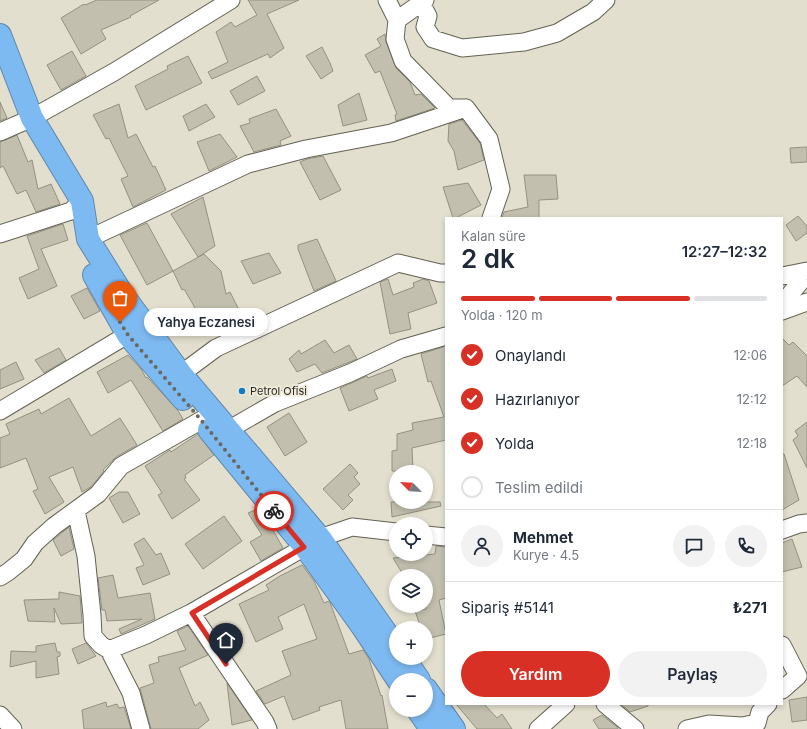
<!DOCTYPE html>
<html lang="tr">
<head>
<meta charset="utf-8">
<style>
  body { margin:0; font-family:Inter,sans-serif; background:#f2f2f3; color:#1f2937; height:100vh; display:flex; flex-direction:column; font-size:15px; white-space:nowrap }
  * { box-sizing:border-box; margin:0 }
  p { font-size:13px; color:#747a83 }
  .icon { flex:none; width:22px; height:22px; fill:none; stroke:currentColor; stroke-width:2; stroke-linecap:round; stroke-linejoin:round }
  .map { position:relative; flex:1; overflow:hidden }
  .side { position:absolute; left:445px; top:217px; width:338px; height:488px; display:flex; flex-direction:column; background:#fff; border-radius:0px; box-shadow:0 2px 6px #0003 }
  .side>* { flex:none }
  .needle { width:26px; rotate:294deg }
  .buttons { position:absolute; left:389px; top:465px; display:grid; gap:8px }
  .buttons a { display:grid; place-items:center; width:44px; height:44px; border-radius:50%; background:#fff; box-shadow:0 2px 6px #0003; font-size:20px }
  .pin { position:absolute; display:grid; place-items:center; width:34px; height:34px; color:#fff; margin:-41px -17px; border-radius:50% 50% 50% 0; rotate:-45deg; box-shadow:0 0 4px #0007 }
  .pin .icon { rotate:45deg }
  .courier { position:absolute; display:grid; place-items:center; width:40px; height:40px; margin:-20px; border:3px solid #d93025; border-radius:50%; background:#fff; color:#222; box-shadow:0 1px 5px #0007 }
  .bubble { position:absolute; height:28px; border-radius:14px; background:#fff; box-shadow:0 2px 6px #0003; font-size:13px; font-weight:600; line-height:28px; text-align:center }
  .headline em { font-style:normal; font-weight:600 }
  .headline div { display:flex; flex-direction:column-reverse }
  .headline { display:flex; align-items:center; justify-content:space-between; height:68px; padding:0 16px }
  h1 { font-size:26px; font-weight:600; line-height:30px }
  .bar { display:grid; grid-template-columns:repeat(4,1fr); gap:6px 4px; align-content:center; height:48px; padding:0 16px }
  .bar i { height:5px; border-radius:3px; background:#e0e1e3 }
  .bar .on { background:#d93025 }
  .bar p { grid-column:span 4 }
  .line { display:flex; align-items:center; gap:10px; padding:0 16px; border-top:1px solid #e0e1e3 }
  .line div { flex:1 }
  .round { display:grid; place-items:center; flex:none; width:42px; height:42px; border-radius:21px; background:#f2f2f3 }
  ol { padding:0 16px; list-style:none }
  li { display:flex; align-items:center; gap:12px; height:44px }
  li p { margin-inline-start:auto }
  li .icon { padding:4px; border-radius:50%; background:#d93025; color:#fff; stroke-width:4 }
  li:last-child { color:#747a83 }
  li i { width:22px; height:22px; border:2px solid #e0e1e3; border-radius:50% }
  .primary-button { display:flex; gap:8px; margin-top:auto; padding:8px 16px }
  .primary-button a { flex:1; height:46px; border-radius:24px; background:#d93025; color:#fff; font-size:16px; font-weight:600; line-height:46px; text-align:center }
  .primary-button a+a { background:#f2f2f3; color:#1f2937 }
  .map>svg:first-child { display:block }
  .building { fill:#c2bfae; stroke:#949180 }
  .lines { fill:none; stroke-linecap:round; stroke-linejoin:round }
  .minor-casing { stroke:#646152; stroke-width:19 }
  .highway-casing { stroke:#6087a9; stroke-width:24 }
  .minor { stroke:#fff; stroke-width:17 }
  .highway { stroke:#7ebaf2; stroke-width:22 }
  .done { stroke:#6a675e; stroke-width:4; stroke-dasharray:0 7.2 }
  .route { stroke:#d93025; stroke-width:5 }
  .poi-dot { fill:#127bc6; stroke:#f0ecdb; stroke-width:1.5 }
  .labels { text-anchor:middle; stroke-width:3.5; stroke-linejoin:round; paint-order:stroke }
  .poi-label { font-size:11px; fill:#292721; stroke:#f0ecdb; text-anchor:start }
</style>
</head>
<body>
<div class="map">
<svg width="807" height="729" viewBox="0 0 807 729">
  <rect width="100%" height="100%" fill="#e3dfce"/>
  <path class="building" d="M97 0H159L130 16 131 17 101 30 106 39 81 54 61 18 84 4 85 5Z
    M248 0H299L267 14 284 48 270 58 268 54 212 79 208 72 228 62 216 32 231 22 235 27 257 15Z
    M385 34 386 42 396 68 410 82 415 95 421 94 435 108 396 121 395 115 397 114 380 71 375 73 365 55 381 46 377 39Z
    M322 47 330 63 333 71 321 79 306 56Z
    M72 51 86 76 61 90 47 65Z
    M188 56 202 83 146 110 135 86 168 69 167 66Z
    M257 76 265 91 238 105 230 91Z
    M359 93 367 120 343 126 338 105Z
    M0 102 7 118 0 121Z
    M119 104 128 138 136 134 153 167 155 166 166 190 133 207 121 179 128 176 109 138 106 139 93 115Z
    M206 104 215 117 189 131 183 116Z
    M276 109 291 136 280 141 281 145 254 152 240 126 250 123 249 119Z
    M462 120 480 143 484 160 458 170 454 151 448 141 449 124Z
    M220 134 237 157 209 171 197 142Z
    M17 135 28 162 32 160 38 189 51 184 60 204 36 212 26 190 17 194 3 166 0 168V142Z
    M807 147V162L791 163 790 148Z
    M323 156 341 190 320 200 300 162 307 159Z
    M524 175H556L558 199 539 200V218H502L504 212 528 207Z
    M468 183 481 205 456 218H453L443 187Z
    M203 197 215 246 198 257 171 214Z
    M798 216 807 226V233L796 241 786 225Z
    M147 223 173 271 147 285 120 235Z
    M63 224 68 240 41 249 57 286 28 299 19 278 39 269 27 236Z
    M317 239 336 281 314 291 298 249V245Z
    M269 253 281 273 253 284 241 261Z
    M204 254 221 271 226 294 230 292 241 314 208 334 194 316 198 313 184 289 182 290 173 271Z
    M388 279 393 295 414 287 413 283 423 279 429 281 437 303 408 313 411 329 390 334 380 282Z
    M87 288 100 311 84 319 71 296Z
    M782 338 789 345 793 342 807 356V387L797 376 782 386Z
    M325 340 334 353 349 345 357 359 322 373 315 364 297 372 289 359 299 350 301 354Z
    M446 346V440L412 448 413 472 392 471V451L397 450V434L413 430 412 423 444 417 431 381 428 382 421 354Z
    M59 348 66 360 44 373 35 360Z
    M128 355 141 369 146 378 147 377 177 409 183 419 163 431 131 380 108 393 97 372Z
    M16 362 24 379 0 389V370Z
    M392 369 396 381 374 390 378 399 349 411 340 388 367 376 368 378Z
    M69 398 91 436 120 418 137 445 116 457 103 470 104 471 92 486 82 492 73 467 49 477 64 502 45 514 33 491 38 489 26 458 0 468V438L10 434 6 424 39 409 41 414Z
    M289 413 307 442 285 456 267 427Z
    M807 422V468L793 440 798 436 795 431Z
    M198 434 214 455 185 475 186 478 184 479 200 500 172 519 158 495 162 493 145 466 170 450 171 452Z
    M782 454H784L799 500 782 510Z
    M350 464 358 473 354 477 360 484 348 495 353 500 343 510 323 489Z
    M119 492H128L140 514 123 523 109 498Z
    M391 502H440L441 506 392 517Z
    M258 509 269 523 283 548 261 561 250 542 262 535 248 513Z
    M224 516 242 541 203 569 185 544Z
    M69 527 74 549 61 556 53 540Z
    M144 538 156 555 161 553 170 574 143 585 136 568 144 565 134 544Z
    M792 539 802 567 782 572V543Z
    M436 546 446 547V598L439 600 446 634 426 639V628H421L415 611 426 609V576H404L393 558 435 554Z
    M302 565 314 581 324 603 329 601 331 605 349 654 363 650 369 659 381 696 382 695 388 729H346L341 700 319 707 320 710 293 720 284 696 265 704 256 691 291 675 282 651 317 639 304 604 278 617 283 629 256 642 239 604 269 590 266 585 280 576Z
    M113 575 118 598 150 593 155 619 121 634 119 629 142 619 107 621 105 610H102L98 578Z
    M59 592 80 596 82 623 61 624 54 608 55 622 28 621 24 600 59 599Z
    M188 626 208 655 179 668 195 706 200 702 209 720 198 729H151L140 688 154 683 149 665 159 662 158 657 186 650 177 631Z
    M55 643 57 652H60V656L57 657 59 674 36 678V661L10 667 11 651 36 652V646Z
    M86 643 96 656 78 664 72 649Z
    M227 683 252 720 232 725Z
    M807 697V720L792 722 789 700Z
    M106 702 107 707 117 704 119 708 124 707 131 729H84L82 710Z
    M456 704H484L497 718 502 714 512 729H477Z
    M621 704H648V706L630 712Z
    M602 715 617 727 618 729H599L593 720Z"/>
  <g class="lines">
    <defs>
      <path id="minor" d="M387 0 397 20
        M425 0 397 20 395 39 403 61 449 108H466L489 139 501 189 491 218
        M421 3 428 16 425 27 433 39 462 48 524 42 557 33 593 12 606 0
        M0 132 32 118 114 72 231 0
        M0 234 71 211 82 201
        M88 239 248 164 306 149 391 133 466 108
        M782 276 807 271
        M782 304 807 274
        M782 311 807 302
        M181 374 216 348 398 263 440 273H446
        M0 411 137 329
        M228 430 275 403 350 373 401 349 446 336
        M76 511 86 556 92 615 93 636 101 645 109 650 146 635 191 613 320 538 352 527 396 532
        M782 530 799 524 807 523
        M426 535 446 537
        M0 577 8 572 24 559 35 543 54 526 98 494 121 466 214 413
        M191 613 265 722 268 729
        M782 645 798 676 782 690
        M109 650 131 693 141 729
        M605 704 635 729
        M0 715 13 729
        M538 729 566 704
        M687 729 709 724 742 726 757 723 760 712 768 704"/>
      <path id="highway" d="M0 35 32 118 82 201 88 239 123 295 181 374 320 538 396 647
        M94 275 128 335 183 399
        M209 430 305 547 362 626 398 680
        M404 658 419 680
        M426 689 454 729
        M418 710 431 729"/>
    </defs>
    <use href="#minor" class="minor-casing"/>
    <use href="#highway" class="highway-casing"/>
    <use href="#minor" class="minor"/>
    <use href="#highway" class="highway"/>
  </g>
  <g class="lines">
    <path class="done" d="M120 322 128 335 201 420 274 511"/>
    <path class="route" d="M226 664 192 613 304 547 274 511"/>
  </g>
  <circle class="poi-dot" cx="242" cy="391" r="4"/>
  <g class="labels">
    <g class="poi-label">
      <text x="250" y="395">Petrol Ofisi</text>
    </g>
  </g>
</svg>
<div class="buttons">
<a><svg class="needle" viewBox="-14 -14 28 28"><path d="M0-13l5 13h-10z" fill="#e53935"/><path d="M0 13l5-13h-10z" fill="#747a83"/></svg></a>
<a><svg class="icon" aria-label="locate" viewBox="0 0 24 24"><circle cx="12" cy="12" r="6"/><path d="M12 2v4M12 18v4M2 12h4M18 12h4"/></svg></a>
<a><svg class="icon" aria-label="layers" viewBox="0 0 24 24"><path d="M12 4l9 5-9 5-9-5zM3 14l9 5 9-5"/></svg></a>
<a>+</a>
<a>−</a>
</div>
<div class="pin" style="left:120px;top:322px;background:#ea580c"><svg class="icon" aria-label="bag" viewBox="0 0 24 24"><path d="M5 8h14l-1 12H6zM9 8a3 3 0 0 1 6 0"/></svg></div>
<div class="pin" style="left:226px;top:664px;background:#1f2937"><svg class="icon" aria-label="home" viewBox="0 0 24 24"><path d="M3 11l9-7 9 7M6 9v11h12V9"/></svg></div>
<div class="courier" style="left:274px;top:511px"><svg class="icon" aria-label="bike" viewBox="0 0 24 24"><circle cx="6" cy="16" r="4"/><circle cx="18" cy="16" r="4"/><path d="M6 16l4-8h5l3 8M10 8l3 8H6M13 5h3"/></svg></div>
<div class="bubble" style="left:144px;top:308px;width:124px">Yahya Eczanesi</div>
<section class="side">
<div class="headline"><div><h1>2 dk</h1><p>Kalan süre</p></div><em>12:27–12:32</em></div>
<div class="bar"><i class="on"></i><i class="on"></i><i class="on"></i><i></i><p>Yolda · 120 m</p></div>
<ol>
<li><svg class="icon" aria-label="check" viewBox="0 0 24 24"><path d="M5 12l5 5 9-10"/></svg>Onaylandı<p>12:06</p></li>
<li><svg class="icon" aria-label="check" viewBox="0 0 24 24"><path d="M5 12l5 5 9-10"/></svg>Hazırlanıyor<p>12:12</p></li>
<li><svg class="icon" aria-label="check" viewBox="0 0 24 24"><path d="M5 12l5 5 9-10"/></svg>Yolda<p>12:18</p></li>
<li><i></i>Teslim edildi</li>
</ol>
<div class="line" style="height:72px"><a class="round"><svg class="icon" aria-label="person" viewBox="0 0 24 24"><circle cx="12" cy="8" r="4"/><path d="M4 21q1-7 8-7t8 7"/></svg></a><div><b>Mehmet</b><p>Kurye · 4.5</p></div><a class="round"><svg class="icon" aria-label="chat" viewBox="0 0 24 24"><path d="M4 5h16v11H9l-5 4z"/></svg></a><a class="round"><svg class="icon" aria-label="phone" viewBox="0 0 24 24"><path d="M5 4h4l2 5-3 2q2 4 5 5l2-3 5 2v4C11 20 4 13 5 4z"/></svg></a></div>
<div class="line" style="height:52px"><div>Sipariş #5141</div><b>₺271</b></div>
<div class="primary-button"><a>Yardım</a><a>Paylaş</a></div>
</section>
</div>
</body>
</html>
